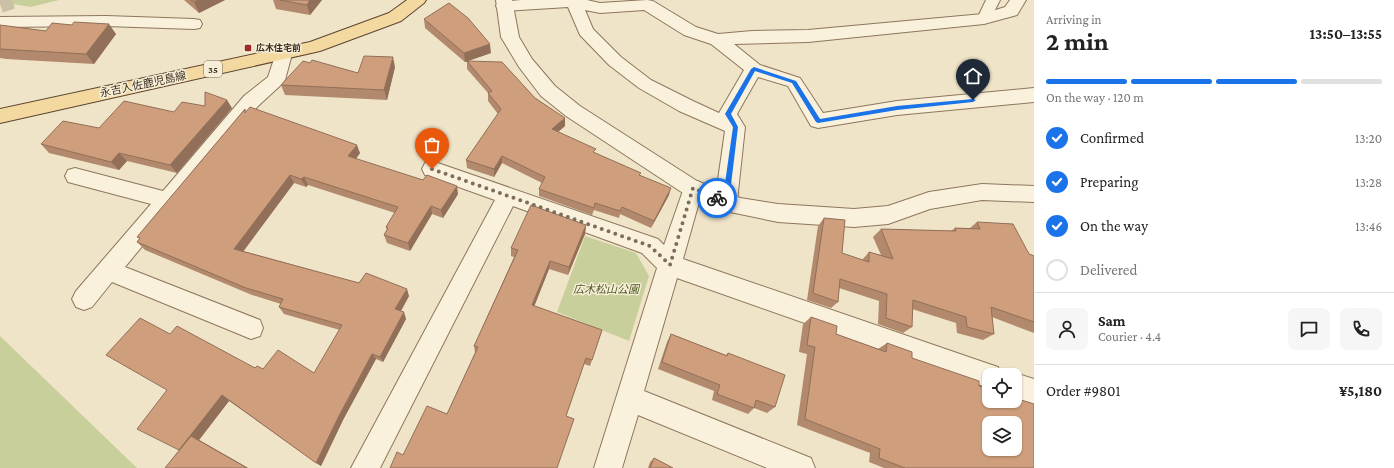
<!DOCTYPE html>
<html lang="en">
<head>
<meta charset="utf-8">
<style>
  body { margin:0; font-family:"Crimson Pro","Noto Sans JP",serif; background:#f6f6f6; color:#222; height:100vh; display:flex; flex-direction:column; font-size:15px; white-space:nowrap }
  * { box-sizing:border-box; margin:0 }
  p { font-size:13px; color:#767676 }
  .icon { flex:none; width:22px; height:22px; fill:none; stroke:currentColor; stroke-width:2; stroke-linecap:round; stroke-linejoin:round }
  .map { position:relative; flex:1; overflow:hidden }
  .details { display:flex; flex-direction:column; background:#fff; width:360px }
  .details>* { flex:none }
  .tools { position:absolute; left:982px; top:368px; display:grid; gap:8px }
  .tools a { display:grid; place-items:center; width:40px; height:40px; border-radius:8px; background:#fff; box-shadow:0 1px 3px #0004; font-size:20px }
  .pin { position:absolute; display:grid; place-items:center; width:34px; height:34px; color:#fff; margin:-41px -17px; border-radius:50% 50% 50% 0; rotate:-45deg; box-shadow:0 0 4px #0007 }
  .pin .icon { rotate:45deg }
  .courier { position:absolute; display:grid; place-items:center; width:40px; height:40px; margin:-20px; border:3px solid #1a73e8; border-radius:50%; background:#fff; color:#222; box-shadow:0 1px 5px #0007 }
  .overview em { font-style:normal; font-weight:700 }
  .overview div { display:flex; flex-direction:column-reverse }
  .overview { display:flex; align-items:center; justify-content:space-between; height:68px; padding:0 12px }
  h1 { font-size:26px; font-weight:700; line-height:30px }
  .bar { display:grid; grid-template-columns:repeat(4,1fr); gap:6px 4px; align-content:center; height:48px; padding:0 12px }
  .bar i { height:5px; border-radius:3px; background:#e0e0e0 }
  .bar .on { background:#1a73e8 }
  .bar p { grid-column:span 4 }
  .line { display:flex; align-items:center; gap:10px; padding:0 12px; border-top:1px solid #e0e0e0 }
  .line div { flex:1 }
  .round { display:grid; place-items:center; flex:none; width:42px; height:42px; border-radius:8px; background:#f6f6f6 }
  ol { padding:0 12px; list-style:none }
  li { display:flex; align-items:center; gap:12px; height:44px }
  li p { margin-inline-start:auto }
  li .icon { padding:4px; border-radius:50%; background:#1a73e8; color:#fff; stroke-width:4 }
  li:last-child { color:#767676 }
  li i { width:22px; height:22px; border:2px solid #e0e0e0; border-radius:50% }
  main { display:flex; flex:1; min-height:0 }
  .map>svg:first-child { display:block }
  .green { fill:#c9cf9b }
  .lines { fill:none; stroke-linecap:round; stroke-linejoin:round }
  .tertiary-tunnel { stroke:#ccc0a6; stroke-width:18; stroke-dasharray:18 9; stroke-linecap:butt }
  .service-casing { stroke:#8d765c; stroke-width:2 }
  .minor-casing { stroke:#8d765c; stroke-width:2 }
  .tertiary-casing { stroke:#8d765c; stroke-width:2 }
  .primary-casing { stroke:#5b4430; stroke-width:2 }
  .service { fill:#faf1dc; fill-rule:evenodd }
  .minor { fill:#faf1dc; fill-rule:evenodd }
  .tertiary { fill:#faf1dc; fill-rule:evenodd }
  .primary { fill:#f3d9a0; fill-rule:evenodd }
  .wall { fill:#b2896c }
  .shaded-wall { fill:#916f58 }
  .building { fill:#cf9f7d; stroke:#916f58; fill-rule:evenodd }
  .route { fill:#1a73e8 }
  .done { stroke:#7c6e5b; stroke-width:4; stroke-dasharray:0 7.2 }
  .poi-dot { fill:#9e2a2b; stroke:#f7eed8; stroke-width:1.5 }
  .labels { text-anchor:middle; stroke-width:3; stroke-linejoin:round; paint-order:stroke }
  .far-poi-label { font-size:9px; font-weight:bold; fill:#3d2e20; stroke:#f7eed8; text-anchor:start }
  .shield { fill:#f7eed8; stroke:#756857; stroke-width:1 }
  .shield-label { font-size:10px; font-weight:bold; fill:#3d2e20 }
  .street-label { font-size:11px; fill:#3d2e20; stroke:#f7eed8 }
  .park-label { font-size:11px; font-style:italic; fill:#4d5a26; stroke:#f7eed8 }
</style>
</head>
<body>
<main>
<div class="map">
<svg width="1034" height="468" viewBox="0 0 1034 468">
  <rect width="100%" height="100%" fill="#f0e4c8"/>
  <path class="green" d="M0 0H59L31 7 0 2Z
    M585 236 636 253 649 276 629 341 557 312Z
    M0 336 137 468H0Z"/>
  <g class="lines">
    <path class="tertiary-tunnel" d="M0 4 12 0"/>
    <defs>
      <path id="service" d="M986 0H1000L989 22 984 23 979 22 977 19Z"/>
      <path id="minor" d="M521 0H587L600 3 647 0 653 1 696 27 718 34 752 31 808 30 983 14 1005 7 1010 0H1026L1017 15 984 24 808 42 734 44 760 65 800 78 823 113 897 101 1034 88V102L897 115 818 128 811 126 788 86 758 77 737 114 745 127 737 201 733 207 726 210 719 207 715 201 725 131 679 111 639 88 609 65 580 35 568 7 504 11 498 10 496 6 498 2ZM585 10 600 13 644 10 684 35 711 44 744 70 719 113 693 101 651 80 621 57 593 29Z
        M106 16 194 19 200 20 202 24 200 28 194 29 106 26 0 27V17Z
        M283 48 289 50 292 54 285 80 282 84 258 106 125 267 260 320 263 328 260 336 251 339 112 282 92 307 84 310 76 307 72 299 76 291 151 204 68 182 65 176 68 170 75 168 163 191 244 96 268 77 277 50Z
        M432 161 658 239 664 245 686 182 693 180 700 182 703 188 683 259 989 364 998 367 1001 375H989V388L677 278 644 391 811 458 815 468H767L638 415 622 468H594L657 268 642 253 513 206 380 468H351L495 200 425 175 422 169 425 163Z
        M1015 373 1034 379V405L1015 399V375H1011Z"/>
      <path id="tertiary" d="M496 0H512L519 37 532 59 555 86 580 106 697 181 740 198 778 204 854 209 888 206 929 192 982 184 1034 186V202L982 200 930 209 888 224 854 227 778 222 730 212 683 193 566 116 541 96 519 67 501 37Z"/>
      <path id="primary" d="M407 0H426L424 3 401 21 320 51 0 123V109L310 42 389 13Z"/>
    </defs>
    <use href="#service" class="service-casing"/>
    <use href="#minor" class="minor-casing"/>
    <use href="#tertiary" class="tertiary-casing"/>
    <use href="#primary" class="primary-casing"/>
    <use href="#service" class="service"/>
    <use href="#minor" class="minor"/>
    <use href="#tertiary" class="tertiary"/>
    <use href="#primary" class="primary"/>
  </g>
  <path class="wall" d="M184 0H225L199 13Z
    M273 0H322L310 15 276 9Z
    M424 19 491 53 468 61 535 98 565 118V126L558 132 595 153 640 175 669 195 651 228 620 214 619 218 594 210 592 215 539 196V189L542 183 502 163 494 177 467 168 466 160 498 114 488 101V93L467 69V62H465L425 28Z
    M0 25 46 31 116 34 94 64 6 59 0 58Z
    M395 67 387 100 285 95 281 85 358 73Z
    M205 106 232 108 177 173 127 161 119 170 49 153 41 144 99 128Z
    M245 109 246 112 360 153 356 159 458 194 443 218 432 214 410 251 387 243 384 235 387 230 386 227 395 213 308 185 306 187 294 183 243 251 359 283 409 296 401 311 406 319 383 362 376 359 343 420 321 466 229 401 199 440 248 468H165L179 450 167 390 170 334 255 368 314 373 340 330 284 314 279 307 281 304 252 295 145 250 137 242 140 239 137 237Z
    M824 218 842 253 862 260 869 252 881 255 873 237 881 229 951 231 955 228H970L977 222 1029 254 1034 256V333L992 317 994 334 983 340 957 333 956 323 912 309V327L903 333 878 324 879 301 839 288 838 302 831 308 807 300 818 226Z
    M586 225 585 234 568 275 549 269 534 306 602 330 590 366 584 364 566 416 390 468 403 455 447 414 475 353 474 346 514 257 511 256V248Z
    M811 317 836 334 878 349 887 343 912 358 979 386 1034 468H884L869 462 870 453 797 425 807 354 799 352 803 324Z
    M671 334 726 355 728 353 775 407 767 413 754 408 748 414 712 400 714 391 658 369 667 342Z
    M654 458 673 468H648L650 462Z"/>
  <path class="shaded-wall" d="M198 0H225L199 13 194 2Z
    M310 0H322L310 15 307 5Z
    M109 24 116 34 94 64 86 54Z
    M490 44 491 53 465 62 464 53Z
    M393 57 395 67 387 100 384 90Z
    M227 100 232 108 177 173 170 165Z
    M565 118V126L552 137V129Z
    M357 145 360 153 351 165 348 156Z
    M119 153 127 161 119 170 111 162Z
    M502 156V163L494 177V169Z
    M290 175 294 183 240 256 234 249Z
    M304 177 308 185 306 187 301 179Z
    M457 186 458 194 443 218 441 210Z
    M671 188 669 195 651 228 654 221Z
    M431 206 432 214 410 251 408 243Z
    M586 225 585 234 568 275 569 267Z
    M550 261 549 269 532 312V305Z
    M407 289 409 296 398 316 395 309Z
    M404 312 406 319 383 362 380 357Z
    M372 354 376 359 343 420 321 466 316 463 339 416Z
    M222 395 229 401 199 440 248 468 179 450Z"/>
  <path class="building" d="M191 0H198L194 2Z
    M280 0H310L307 5Z
    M449 3 468 18 490 44 464 53 424 19Z
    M74 22 109 24 86 54 0 49V25L46 31 52 23 72 25Z
    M364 56 393 57 384 90 281 85 303 61 310 63 312 60 358 73Z
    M467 61 502 62 535 98 565 118 552 129 596 149 593 152 641 173 639 175 671 188 654 221 622 207 620 211 595 203 594 208 539 189 545 177 502 156 494 169 466 160 501 109 488 93 492 91Z
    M205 92 227 100 170 165 119 153 111 162 41 144 63 121 99 128 124 101 174 112 182 102 205 106Z
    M250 107 357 145 348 156 423 180 427 175 457 186 441 210 431 206 408 243 384 235 388 228 386 227 398 207 304 177 301 179 290 175 234 249 359 283 366 273 407 289 395 309 404 312 380 357 372 354 339 416 316 463 222 395 179 450 137 429 167 390 106 355 140 318 170 334 177 326 255 368 257 366 263 369 278 350 314 373 342 325 279 307 283 299 246 288 137 242 140 238 137 237 245 109V113Z
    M531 205 586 225 569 267 550 261 532 305 602 330 592 360 586 358 566 416 574 419 557 468H390L397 452 403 455 427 406 447 414 478 347 474 346 518 250 511 248Z
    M824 218 845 220 842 253 869 262V252L893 259 881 229 956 231 955 228 980 229 977 222 1013 224 1029 254 1034 256V322L991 307 994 334 967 327 966 317 913 300 912 327 886 318 887 294 840 279 838 302 813 293Z
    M811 317 837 326 836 334 886 352 887 343 912 352V358L979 381V386L989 389V401H1015V398L1034 404V468H905L879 458 880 449 805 419 815 347 807 345ZM989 423H1015V449H989Z
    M671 334 727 356 728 353 785 375 775 407 756 400 754 408 717 394 720 385 662 362Z
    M191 436 247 468H165Z
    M654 458 673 468H650Z"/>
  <path class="route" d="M754 67 796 81 820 119 897 106 973 99 976 100 973 102 897 110 818 123 816 122 792 83 755 71 731 114 738 127 729 201 726 204 714 198 717 195 723 197 733 127 725 114 751 69Z"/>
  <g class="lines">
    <path class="done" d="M432 169 650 246 670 265 693 188 717 198"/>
  </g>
  <rect class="poi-dot" x="244" y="44" width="8" height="8" rx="2"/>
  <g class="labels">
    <g class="far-poi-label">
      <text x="256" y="51">広木住宅前</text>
    </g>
    <rect class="shield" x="204" y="61" width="18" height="16" rx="3"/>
    <g class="shield-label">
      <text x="213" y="73">35</text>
    </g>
    <g class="street-label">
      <text transform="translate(143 84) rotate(-12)" y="4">永吉入佐鹿児島線</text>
    </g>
    <g class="park-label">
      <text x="606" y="293">広木松山公園</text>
    </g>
  </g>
</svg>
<div class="tools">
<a><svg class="icon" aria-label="locate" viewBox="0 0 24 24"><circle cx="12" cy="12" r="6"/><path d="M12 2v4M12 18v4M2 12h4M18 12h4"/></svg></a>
<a><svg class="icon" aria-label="layers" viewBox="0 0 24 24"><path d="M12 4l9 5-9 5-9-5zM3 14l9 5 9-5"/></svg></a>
</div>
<div class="pin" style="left:432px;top:169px;background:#ea580c"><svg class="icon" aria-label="bag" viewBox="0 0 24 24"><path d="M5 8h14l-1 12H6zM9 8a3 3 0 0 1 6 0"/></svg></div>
<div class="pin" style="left:973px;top:100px;background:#1f2937"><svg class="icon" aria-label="home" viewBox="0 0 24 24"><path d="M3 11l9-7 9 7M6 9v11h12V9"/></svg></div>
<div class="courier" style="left:717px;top:198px"><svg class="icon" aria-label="bike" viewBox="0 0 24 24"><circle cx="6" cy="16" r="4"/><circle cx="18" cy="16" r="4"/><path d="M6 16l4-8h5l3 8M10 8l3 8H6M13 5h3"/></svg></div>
</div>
<section class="details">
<div class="overview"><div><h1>2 min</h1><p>Arriving in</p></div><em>13:50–13:55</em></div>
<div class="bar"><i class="on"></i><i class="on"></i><i class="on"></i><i></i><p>On the way · 120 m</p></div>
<ol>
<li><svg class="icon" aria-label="check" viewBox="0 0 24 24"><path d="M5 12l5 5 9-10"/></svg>Confirmed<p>13:20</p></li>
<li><svg class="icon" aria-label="check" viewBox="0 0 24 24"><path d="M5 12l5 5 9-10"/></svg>Preparing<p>13:28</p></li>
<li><svg class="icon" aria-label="check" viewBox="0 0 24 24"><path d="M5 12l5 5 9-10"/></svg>On the way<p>13:46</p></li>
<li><i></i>Delivered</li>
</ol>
<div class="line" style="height:72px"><a class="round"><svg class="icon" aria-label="person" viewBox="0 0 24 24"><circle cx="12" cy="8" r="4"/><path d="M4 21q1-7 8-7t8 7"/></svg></a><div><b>Sam</b><p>Courier · 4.4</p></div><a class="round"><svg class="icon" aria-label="chat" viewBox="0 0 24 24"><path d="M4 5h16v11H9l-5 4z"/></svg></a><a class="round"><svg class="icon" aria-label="phone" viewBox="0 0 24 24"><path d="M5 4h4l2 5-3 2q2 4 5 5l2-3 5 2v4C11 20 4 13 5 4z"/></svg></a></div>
<div class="line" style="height:52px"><div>Order #9801</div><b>¥5,180</b></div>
</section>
</main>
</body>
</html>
